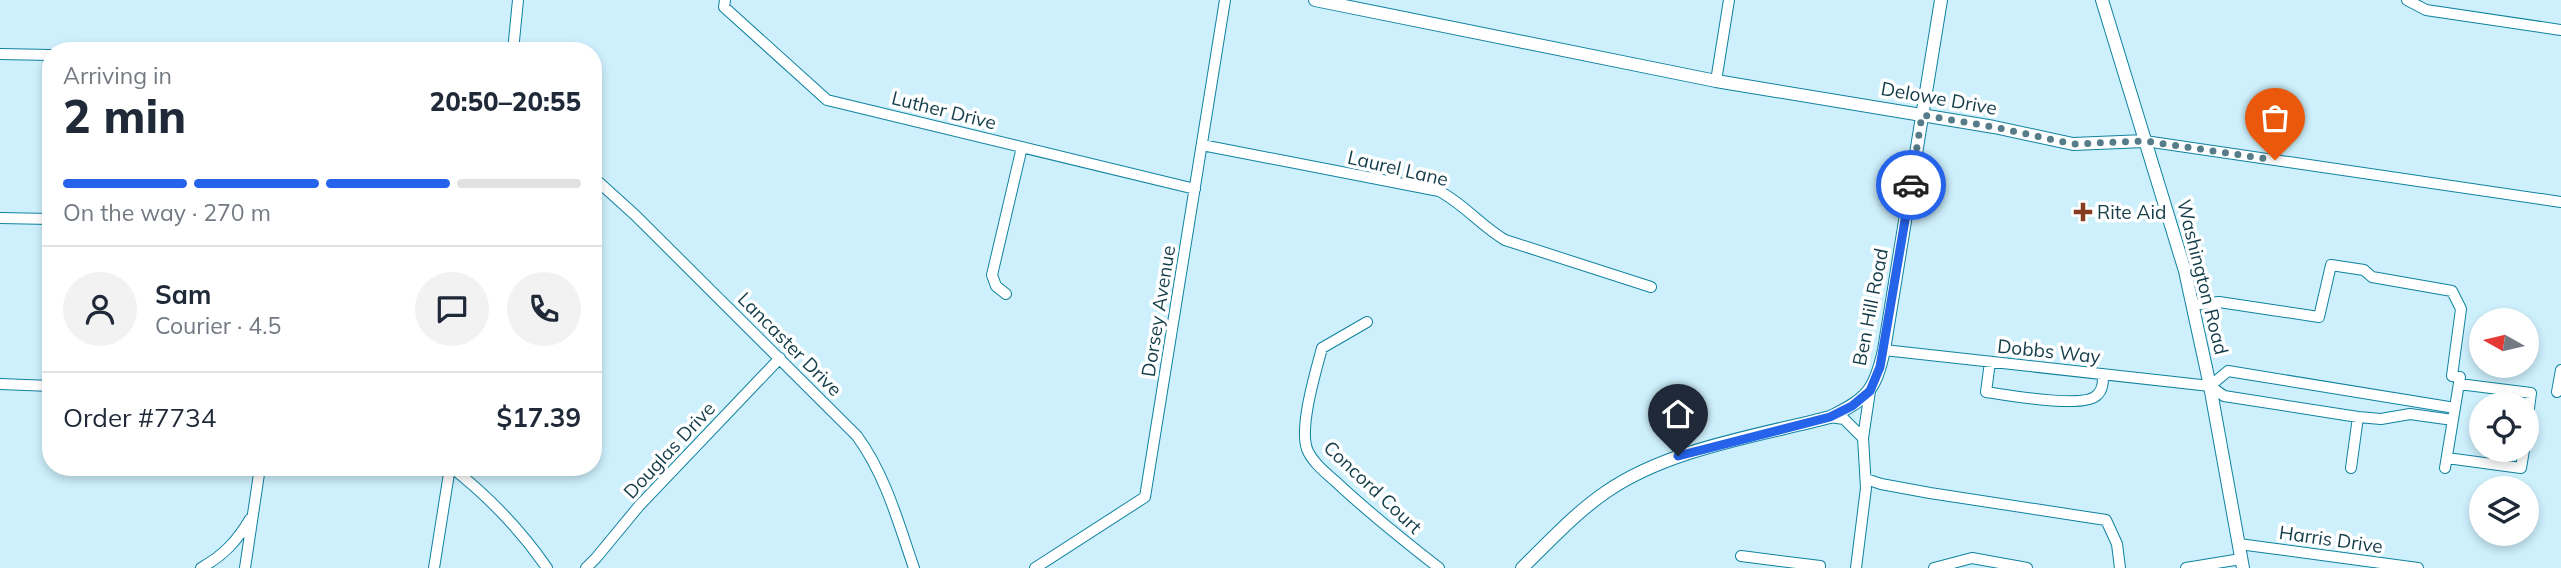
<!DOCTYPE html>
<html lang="en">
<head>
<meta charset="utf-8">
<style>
  body { margin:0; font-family:Mulish,sans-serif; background:#f2f2f3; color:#1f2937; height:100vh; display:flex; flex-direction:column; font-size:26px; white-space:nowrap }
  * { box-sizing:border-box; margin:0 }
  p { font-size:23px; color:#747a83 }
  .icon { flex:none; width:38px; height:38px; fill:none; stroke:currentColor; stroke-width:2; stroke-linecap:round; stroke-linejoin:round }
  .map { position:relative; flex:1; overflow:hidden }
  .details { position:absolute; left:42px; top:42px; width:560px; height:434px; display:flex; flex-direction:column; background:#fff; border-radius:28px; box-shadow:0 4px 10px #0003 }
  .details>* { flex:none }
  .needle { width:46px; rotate:278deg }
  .fabs { position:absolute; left:2469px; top:308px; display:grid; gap:14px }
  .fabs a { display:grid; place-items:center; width:70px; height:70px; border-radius:50%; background:#fff; box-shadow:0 4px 10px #0003; font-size:35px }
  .pin { position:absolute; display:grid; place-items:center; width:60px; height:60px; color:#fff; margin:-72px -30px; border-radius:50% 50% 50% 0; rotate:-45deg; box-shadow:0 0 7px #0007 }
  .pin .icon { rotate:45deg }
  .courier { position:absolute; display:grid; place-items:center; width:70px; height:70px; margin:-35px; border:5px solid #2563eb; border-radius:50%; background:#fff; color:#222; box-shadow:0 2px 9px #0007 }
  .summary em { font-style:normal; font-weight:800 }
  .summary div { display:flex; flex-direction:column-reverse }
  .summary { display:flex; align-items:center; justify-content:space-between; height:119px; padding:0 21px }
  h1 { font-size:46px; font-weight:800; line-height:52px }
  .bar { display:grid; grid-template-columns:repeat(4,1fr); gap:10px 7px; align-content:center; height:84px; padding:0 21px }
  .bar i { height:9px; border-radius:5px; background:#e0e1e3 }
  .bar .selected { background:#2563eb }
  .bar p { grid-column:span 4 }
  .line { display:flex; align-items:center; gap:18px; padding:0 21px; border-top:2px solid #e0e1e3 }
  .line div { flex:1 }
  .round { display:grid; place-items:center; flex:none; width:74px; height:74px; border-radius:37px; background:#f2f2f3 }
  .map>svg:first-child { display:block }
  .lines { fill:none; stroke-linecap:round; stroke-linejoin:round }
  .minor-casing { stroke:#0f829f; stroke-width:12 }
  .tertiary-casing { stroke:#0f829f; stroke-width:14 }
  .minor { stroke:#fff; stroke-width:10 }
  .tertiary { stroke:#fff; stroke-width:12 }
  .done { stroke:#557c88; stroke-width:7; stroke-dasharray:0 12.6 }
  .route { stroke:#2563eb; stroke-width:9 }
  .poi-dot { fill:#863d20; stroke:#fff; stroke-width:2.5 }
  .labels { text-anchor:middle; stroke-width:7; stroke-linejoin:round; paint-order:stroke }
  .street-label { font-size:19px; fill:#143d4a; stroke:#fff }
  .poi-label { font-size:19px; fill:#143d4a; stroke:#fff; text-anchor:start }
</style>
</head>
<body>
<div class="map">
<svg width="2561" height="568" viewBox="0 0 2561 568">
  <rect width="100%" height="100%" fill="#cdf0fc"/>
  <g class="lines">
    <defs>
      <path id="minor" d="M725 0 724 7 827 100 1195 189
        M2407 0 2426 10 2561 30
        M513 51 518 0
        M0 54 51 55
        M1716 81 1729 0
        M2145 141 2561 202
        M1202 145 1439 191C1464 204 1481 226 1505 240L1651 287
        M593 177 635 215 857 436C886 476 898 522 914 568
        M0 218 51 219
        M1006 294 996 286 992 275 1022 147
        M2193 305 2219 302 2319 317 2331 265 2364 270 2372 277 2452 291 2461 309 2452 376 2460 377 2445 468
        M1367 322 1322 348C1316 371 1299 426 1307 449 1312 462 1325 472 1335 481 1368 512 1403 540 1439 568
        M1884 350 2210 386 2224 396 2358 417 2381 419 2410 414 2453 420
        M1990 362 1986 392C2007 395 2085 409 2097 395 2103 390 2103 382 2103 374
        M0 384 51 386
        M2459 384 2531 393 2527 423
        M2210 386 2228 371 2455 408
        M2557 392 2561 370
        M1830 417 1844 419 1863 438 1870 391
        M2447 458 2521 468 2524 450
        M451 467C488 496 520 529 547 568
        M2351 468 2358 417
        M1866 479 1881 484 1930 493 2106 520 2117 544 2120 568
        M2239 544 2418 568
        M1741 556 1820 566V568
        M201 568C224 555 237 541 250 519
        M245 568 260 467
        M434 568 450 467
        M586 568 596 558 639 506 780 358
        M1035 568 1145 497 1225 0
        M1856 568 1866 488 1863 438
        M1934 568 1972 558 2027 568
        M2186 568 2241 559"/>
      <path id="tertiary" d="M1315 0 1716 81 1994 127 2073 144 2145 141
        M2102 0 2185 271 2210 386 2243 568
        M1522 568C1549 542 1575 513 1606 492 1668 449 1757 436 1830 417 1867 399 1875 391 1884 350L1941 0"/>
    </defs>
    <use href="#minor" class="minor-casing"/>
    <use href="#tertiary" class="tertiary-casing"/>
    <use href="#minor" class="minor"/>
    <use href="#tertiary" class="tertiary"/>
  </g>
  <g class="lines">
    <path class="done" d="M1911 185 1922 115 1994 127 2073 144 2145 141 2275 160"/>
    <path class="route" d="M1678 456 1830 417 1852 406 1870 391 1880 367 1911 185"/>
  </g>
  <path class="poi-dot" d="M2079.5 201.5h7v7h7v7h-7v7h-7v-7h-7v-7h7z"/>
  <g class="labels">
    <g class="street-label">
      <text transform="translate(1939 98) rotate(10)" y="7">Delowe Drive</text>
      <text transform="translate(944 110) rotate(14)" y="7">Luther Drive</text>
      <text transform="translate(1398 168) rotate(13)" y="7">Laurel Lane</text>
      <text transform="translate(2203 277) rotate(76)" y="7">Washington Road</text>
      <text transform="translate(1870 307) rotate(-79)" y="7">Ben Hill Road</text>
      <text transform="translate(1158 311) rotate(-81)" y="7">Dorsey Avenue</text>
      <text transform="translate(790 344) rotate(45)" y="7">Lancaster Drive</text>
      <text transform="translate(2049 351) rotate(6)" y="7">Dobbs Way</text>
      <text transform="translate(669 450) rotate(-47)" y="7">Douglas Drive</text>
      <text transform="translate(1373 487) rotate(43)" y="7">Concord Court</text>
      <text transform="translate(2331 539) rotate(8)" y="7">Harris Drive</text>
    </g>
    <g class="poi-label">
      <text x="2097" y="219">Rite Aid</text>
    </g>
  </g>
</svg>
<div class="fabs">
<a><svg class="needle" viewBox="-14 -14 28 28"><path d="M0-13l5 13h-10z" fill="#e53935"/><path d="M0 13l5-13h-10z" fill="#747a83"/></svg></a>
<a><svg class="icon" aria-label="locate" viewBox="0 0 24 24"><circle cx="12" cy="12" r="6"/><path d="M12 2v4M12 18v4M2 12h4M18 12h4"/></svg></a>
<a><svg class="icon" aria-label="layers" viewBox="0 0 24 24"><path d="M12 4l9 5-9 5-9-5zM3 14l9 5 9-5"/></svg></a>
</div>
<div class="pin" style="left:2275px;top:160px;background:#ea580c"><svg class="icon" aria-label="bag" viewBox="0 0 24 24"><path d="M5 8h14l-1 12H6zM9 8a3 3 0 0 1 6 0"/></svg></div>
<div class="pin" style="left:1678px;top:456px;background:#1f2937"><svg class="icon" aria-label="home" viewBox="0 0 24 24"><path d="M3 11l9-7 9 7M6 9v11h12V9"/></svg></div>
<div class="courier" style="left:1911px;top:185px"><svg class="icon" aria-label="car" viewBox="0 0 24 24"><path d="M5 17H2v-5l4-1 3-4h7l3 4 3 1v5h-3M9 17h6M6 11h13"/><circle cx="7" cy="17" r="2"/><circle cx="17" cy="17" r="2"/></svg></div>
<section class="details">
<div class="summary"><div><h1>2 min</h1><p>Arriving in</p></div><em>20:50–20:55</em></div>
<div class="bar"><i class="selected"></i><i class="selected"></i><i class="selected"></i><i></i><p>On the way · 270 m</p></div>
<div class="line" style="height:126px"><a class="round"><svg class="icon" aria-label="person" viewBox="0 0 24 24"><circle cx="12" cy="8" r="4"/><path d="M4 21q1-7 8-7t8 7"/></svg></a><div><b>Sam</b><p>Courier · 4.5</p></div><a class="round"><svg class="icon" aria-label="chat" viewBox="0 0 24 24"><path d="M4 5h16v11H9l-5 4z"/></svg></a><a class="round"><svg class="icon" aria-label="phone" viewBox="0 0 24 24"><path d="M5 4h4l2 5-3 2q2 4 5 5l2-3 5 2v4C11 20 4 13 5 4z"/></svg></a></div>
<div class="line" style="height:91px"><div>Order #7734</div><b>$17.39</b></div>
</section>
</div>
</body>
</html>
